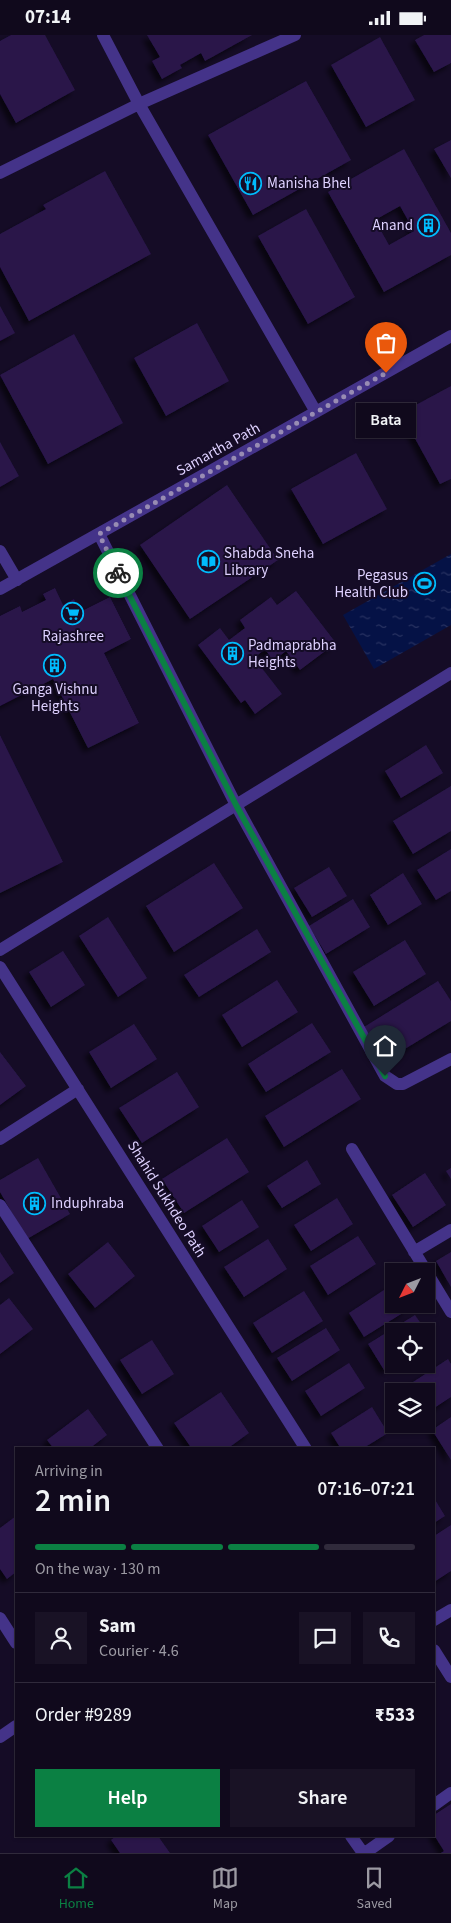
<!DOCTYPE html>
<html lang="en">
<head>
<meta charset="utf-8">
<style>
  body { margin:0; font-family:"Source Sans 3",sans-serif; background:#191225; color:#f1f3f6; height:100vh; display:flex; flex-direction:column; font-size:19px; white-space:nowrap }
  * { box-sizing:border-box; margin:0 }
  p { font-size:16px; color:#9c9aa3 }
  .icon { flex:none; width:28px; height:28px; fill:none; stroke:currentColor; stroke-width:2; stroke-linecap:round; stroke-linejoin:round }
  .map { position:relative; flex:1; overflow:hidden }
  .drawer { position:absolute; left:15px; top:1412px; width:420px; height:390px; display:flex; flex-direction:column; background:#10091c; border-radius:0px; box-shadow:0 1px 4px #0004,0 0 0 1px #302a3b }
  .drawer>* { flex:none }
  .needle { width:32px; rotate:228deg }
  .buttons { position:absolute; left:385px; top:1228px; display:grid; gap:10px }
  .buttons a { display:grid; place-items:center; width:50px; height:50px; border-radius:0px; background:#10091c; box-shadow:0 1px 4px #0004,0 0 0 1px #302a3b; font-size:25px }
  .pin { position:absolute; display:grid; place-items:center; width:42px; height:42px; color:#fff; margin:-51px -21px; border-radius:50% 50% 50% 0; rotate:-45deg; box-shadow:0 0 5px #0007 }
  .pin .icon { rotate:45deg }
  .courier { position:absolute; display:grid; place-items:center; width:50px; height:50px; margin:-25px; border:4px solid #0b8043; border-radius:50%; background:#fff; color:#222; box-shadow:0 1px 6px #0007 }
  .bubble { position:absolute; height:35px; border-radius:0px; background:#10091c; box-shadow:0 1px 4px #0004,0 0 0 1px #302a3b; font-size:16px; font-weight:600; line-height:35px; text-align:center }
  .headline em { font-style:normal; font-weight:600 }
  .headline div { display:flex; flex-direction:column-reverse }
  .headline { display:flex; align-items:center; justify-content:space-between; height:85px; padding:0 20px }
  h1 { font-size:32px; font-weight:600; line-height:38px }
  .bar { display:grid; grid-template-columns:repeat(4,1fr); gap:8px 5px; align-content:center; height:60px; padding:0 20px }
  .bar i { height:6px; border-radius:4px; background:#302a3b }
  .bar .current { background:#0b8043 }
  .bar p { grid-column:span 4 }
  .line { display:flex; align-items:center; gap:12px; padding:0 20px; border-top:1px solid #302a3b }
  .line div { flex:1 }
  .round { display:grid; place-items:center; flex:none; width:52px; height:52px; border-radius:0px; background:#191225 }
  .cta { display:flex; gap:10px; margin-top:auto; padding:10px 20px }
  .cta a { flex:1; height:58px; border-radius:0px; background:#0b8043; color:#fff; font-size:20px; font-weight:600; line-height:58px; text-align:center }
  .cta a+a { background:#191225; color:#f1f3f6 }
  .status { display:flex; justify-content:space-between; align-items:center; height:35px; padding:0 25px; background:#10091c; direction:ltr }
  .status svg { height:14px; fill:currentColor }
  .dock { display:flex; justify-content:space-around; align-items:center; height:70px; border-top:1px solid #302a3b; background:#10091c; font-size:14px; color:#9c9aa3 }
  .dock a { display:grid; justify-items:center; gap:2px }
  .dock .current { color:#0b8043 }
  .map>svg:first-child { display:block }
  .water { fill:url(#water-ripples) }
  .building { fill:#291749; fill-rule:evenodd; filter:url(#shadow) }
  .lines { fill:none; stroke-linecap:round; stroke-linejoin:round }
  .minor { stroke:#443389; stroke-width:12 }
  .done { stroke:#988cb3; stroke-width:5; stroke-dasharray:0 9 }
  .route { stroke:#0b8043; stroke-width:6 }
  .labels { text-anchor:middle; stroke-width:4; stroke-linejoin:round; paint-order:stroke }
  .poi-label { font-size:15px; fill:#ded1ff; stroke:#150c26; text-anchor:start }
  .street-label { font-size:15px; fill:#ded1ff; stroke:#150c26 }
</style>
</head>
<body>
<div class="status"><b>07:14</b><svg viewBox="0 0 49 12"><path d="M0 12V9h3v3zM5 12V6h3v6zM10 12V3h3v9zM15 12V0h3v12zM26 1h20v11H26zM47 4h2v5h-2z"/></svg></div>
<div class="map">
<svg width="451" height="1818" viewBox="0 0 451 1818">
  <defs>
    <pattern id="water-ripples" width="26" height="14" patternUnits="userSpaceOnUse" patternTransform="scale(1.25)"><rect width="26" height="14" fill="#051246"/><path d="M2 4q2-2 4 0t4 0M15 11q2-2 4 0t4 0" fill="none" stroke="#293362"/></pattern>
    <filter id="shadow"><feDropShadow dx="-4.5" dy="4.5" stdDeviation="2.5" flood-color="#0009"/></filter>
  </defs>
  <rect width="100%" height="100%" fill="#150c26"/>
  <path class="water" d="M451 519V590L374 634 343 580Z"/>
  <path class="building" d="M11 0H45L75 55 16 88 0 59V6Z
    M147 0H252L205 26 201 18 180 30 182 33 162 44 152 26 160 22Z
    M424 0H451V28L434 37 415 5Z
    M380 2 415 65 366 92 331 30Z
    M306 46 351 125 253 180 208 100Z
    M451 105V143L434 114Z
    M404 114 451 198V220L384 257 328 157ZM400 171 414 196 389 210 375 185Z
    M105 136 151 219 29 286 0 232V199L46 174 43 170Z
    M306 174 355 262 308 289 258 201Z
    M0 271 15 298 0 306Z
    M197 288 229 346 166 381 134 323Z
    M74 299 123 388 48 429 0 340Z
    M451 351V444L440 449 401 378Z
    M0 407 19 441 0 452Z
    M356 418 387 474 323 509 291 454Z
    M227 450 278 525 190 584 140 510Z
    M55 553 63 570 74 564 80 577 110 562 131 604 104 618 139 688 88 713 53 644 0 671V581L20 571 22 577 46 565 43 559Z
    M296 556 336 608 300 635 286 616 273 626 265 614 254 623 282 659 255 679 245 665 241 668 198 610 220 593 229 605 245 593 240 585 271 562 277 570Z
    M0 700 63 827 0 858Z
    M426 710 443 738 401 763 385 736Z
    M451 751V796L413 819 393 786Z
    M451 814V856L436 865 417 835Z
    M214 828 243 873 174 917 146 871Z
    M329 832 347 861 312 882 294 853Z
    M403 838 422 869 388 890 370 860Z
    M353 864 370 892 326 919 309 891Z
    M108 882 147 943 118 962 79 901Z
    M257 894 271 917 199 962 184 940Z
    M405 905 426 939 374 971 353 937Z
    M63 916 85 950 51 972 29 937Z
    M277 945 298 977 242 1012 222 980Z
    M438 946 451 966V986L385 1026 364 992Z
    M312 988 331 1017 266 1057 248 1029Z
    M134 989 157 1024 111 1053 89 1017Z
    M0 1017 26 1051 0 1070Z
    M342 1034 361 1064 284 1112 265 1081Z
    M177 1037 199 1072 142 1108 119 1073Z
    M227 1103 249 1137 184 1178 162 1144Z
    M38 1123 70 1179 27 1204 0 1157V1145Z
    M307 1125 321 1149 282 1173 267 1151Z
    M451 1133V1144L446 1136Z
    M425 1138 446 1170 413 1192 392 1160Z
    M337 1163 353 1189 311 1216 294 1190Z
    M242 1165 259 1192 219 1217 202 1191Z
    M358 1201 376 1229 328 1260 310 1231Z
    M268 1204 287 1234 244 1262 224 1232Z
    M108 1207 135 1241 95 1273 68 1239Z
    M0 1217 14 1238 0 1248Z
    M451 1217V1252L436 1226Z
    M390 1251 394 1256V1269H402L406 1276 364 1302 349 1278Z
    M304 1256 323 1286 272 1318 253 1288Z
    M9 1263 33 1294 0 1319V1270Z
    M415 1280 426 1296H394V1329L384 1335 368 1309Z
    M326 1293 340 1315 292 1346 277 1323Z
    M426 1297 431 1305 426 1308Z
    M152 1305 174 1339 142 1359 120 1325Z
    M448 1324 451 1329V1362L428 1377 426 1356H415L410 1349Z
    M349 1328 365 1353 321 1381 305 1356Z
    M221 1357 249 1398 227 1414H192L174 1388Z
    M372 1372 388 1398 362 1414H341L331 1398Z
    M88 1374 107 1400 89 1414H54L47 1405Z
    M451 1382V1425L432 1395Z
    M434 1463 445 1481 434 1488Z
    M16 1481V1537L7 1544 0 1534V1493Z
    M451 1490V1536L434 1547V1501Z
    M451 1769V1818H441L444 1816 434 1800V1780Z
    M116 1801H158L170 1818H120L111 1805Z"/>
  <g class="lines">
    <path class="minor" d="M103 0 139 69 316 377
      M0 138 139 69 295 0
      M99 499 236 770 385 1041 397 1049H403L451 1024
      M0 516 17 545
      M0 554 451 301
      M0 915 451 638
      M0 932 306 1414
      M0 1104 78 1054
      M352 1114 451 1277
      M0 1170 158 1414
      M414 1217 451 1195
      M0 1583 16 1608
      M434 1585 451 1575
      M434 1615 451 1642
      M0 1702 16 1691
      M434 1770 451 1758
      M351 1801 363 1818
      M365 1818 389 1801"/>
  </g>
  <g class="lines">
    <path class="done" d="M118 538 99 499 386 338"/>
    <path class="route" d="M118 538 236 770 385 1041"/>
  </g>
  <defs>
    <symbol id="restaurant-ring" viewBox="-11 -11 22 22"><circle r="9.5" fill="#150c26" stroke="#00bbfc" stroke-width="1.5"/><path d="M-5-6h1v4h1v-4h1v4h1v-4h1v5L-1.5 .5V6h-2V.5L-5-1ZM5-6V6H3V1.5H1.5Q1.5-4 5-6Z" fill="#00bbfc"/></symbol>
    <symbol id="building-ring" viewBox="-11 -11 22 22"><circle r="9.5" fill="#150c26" stroke="#00bbfc" stroke-width="1.5"/><path d="M-4-6H4V6H1V3H-1V6H-4ZM-2.5-4.3h1.7v1.8h-1.7ZM.8-4.3h1.7v1.8H.8ZM-2.5-1h1.7V.8h-1.7ZM.8-1h1.7V.8H.8Z" fill="#00bbfc"/></symbol>
    <symbol id="library-ring" viewBox="-11 -11 22 22"><circle r="9.5" fill="#150c26" stroke="#00bbfc" stroke-width="1.5"/><path d="M-6-4Q-3-5.5-.7-3.5V5Q-3 3-6 4ZM6-4Q3-5.5 .7-3.5V5Q3 3 6 4Z" fill="#00bbfc"/></symbol>
    <symbol id="stadium-ring" viewBox="-11 -11 22 22"><circle r="9.5" fill="#150c26" stroke="#00bbfc" stroke-width="1.5"/><path d="M0-5a6.5 5 0 1 0 0 10a6.5 5 0 1 0 0-10ZM-3.5-1.8h7v3.6h-7Z" fill="#00bbfc"/></symbol>
    <symbol id="supermarket-ring" viewBox="-11 -11 22 22"><circle r="9.5" fill="#150c26" stroke="#00bbfc" stroke-width="1.5"/><path d="M-6-5.5h2.5l.6 2H6L4.5 2H-2.5L-4.4-4H-6ZM-1.5 3.2a1.3 1.3 0 1 0 .1 0ZM3 3.2a1.3 1.3 0 1 0 .1 0Z" fill="#00bbfc"/></symbol>
  </defs>
  <g fill-rule="evenodd">
    <use href="#restaurant-ring" x="238" y="136" width="25" height="25"/>
    <use href="#building-ring" x="416" y="178" width="25" height="25"/>
    <use href="#library-ring" x="196" y="514" width="25" height="25"/>
    <use href="#stadium-ring" x="412" y="536" width="25" height="25"/>
    <use href="#supermarket-ring" x="60" y="566" width="25" height="25"/>
    <use href="#building-ring" x="220" y="606" width="25" height="25"/>
    <use href="#building-ring" x="42" y="618" width="25" height="25"/>
    <use href="#building-ring" x="22" y="1156" width="25" height="25"/>
  </g>
  <g class="labels">
    <g class="poi-label">
      <text x="267" y="153">Manisha Bhel</text>
      <text x="413" y="195" text-anchor="end">Anand</text>
      <text x="224" y="523">Shabda Sneha<tspan x="224" dy="17">Library</tspan></text>
      <text x="408" y="545" text-anchor="end">Pegasus<tspan x="408" dy="17">Health Club</tspan></text>
      <text x="73" y="606" text-anchor="middle">Rajashree</text>
      <text x="248" y="615">Padmaprabha<tspan x="248" dy="17">Heights</tspan></text>
      <text x="55" y="659" text-anchor="middle">Ganga Vishnu<tspan x="55" dy="17">Heights</tspan></text>
      <text x="51" y="1173">Induphraba</text>
    </g>
    <g class="street-label">
      <text transform="translate(218 414) rotate(-29)" y="5">Samartha Path</text>
      <text transform="translate(167 1164) rotate(58)" y="5">Shahid Sukhdeo Path</text>
    </g>
  </g>
</svg>
<div class="buttons">
<a><svg class="needle" viewBox="-14 -14 28 28"><path d="M0-13l5 13h-10z" fill="#e53935"/><path d="M0 13l5-13h-10z" fill="#9c9aa3"/></svg></a>
<a><svg class="icon" aria-label="locate" viewBox="0 0 24 24"><circle cx="12" cy="12" r="6"/><path d="M12 2v4M12 18v4M2 12h4M18 12h4"/></svg></a>
<a><svg class="icon" aria-label="layers" viewBox="0 0 24 24"><path d="M12 4l9 5-9 5-9-5zM3 14l9 5 9-5"/></svg></a>
</div>
<div class="pin" style="left:386px;top:338px;background:#ea580c"><svg class="icon" aria-label="bag" viewBox="0 0 24 24"><path d="M5 8h14l-1 12H6zM9 8a3 3 0 0 1 6 0"/></svg></div>
<div class="pin" style="left:385px;top:1041px;background:#1f2937"><svg class="icon" aria-label="home" viewBox="0 0 24 24"><path d="M3 11l9-7 9 7M6 9v11h12V9"/></svg></div>
<div class="courier" style="left:118px;top:538px"><svg class="icon" aria-label="bike" viewBox="0 0 24 24"><circle cx="6" cy="16" r="4"/><circle cx="18" cy="16" r="4"/><path d="M6 16l4-8h5l3 8M10 8l3 8H6M13 5h3"/></svg></div>
<div class="bubble" style="left:356px;top:368px;width:60px">Bata</div>
<section class="drawer">
<div class="headline"><div><h1>2 min</h1><p>Arriving in</p></div><em>07:16–07:21</em></div>
<div class="bar"><i class="current"></i><i class="current"></i><i class="current"></i><i></i><p>On the way · 130 m</p></div>
<div class="line" style="height:90px"><a class="round"><svg class="icon" aria-label="person" viewBox="0 0 24 24"><circle cx="12" cy="8" r="4"/><path d="M4 21q1-7 8-7t8 7"/></svg></a><div><b>Sam</b><p>Courier · 4.6</p></div><a class="round"><svg class="icon" aria-label="chat" viewBox="0 0 24 24"><path d="M4 5h16v11H9l-5 4z"/></svg></a><a class="round"><svg class="icon" aria-label="phone" viewBox="0 0 24 24"><path d="M5 4h4l2 5-3 2q2 4 5 5l2-3 5 2v4C11 20 4 13 5 4z"/></svg></a></div>
<div class="line" style="height:65px"><div>Order #9289</div><b>₹533</b></div>
<div class="cta"><a>Help</a><a>Share</a></div>
</section>
</div>
<nav class="dock">
<a class="current"><svg class="icon" aria-label="home" viewBox="0 0 24 24"><path d="M3 11l9-7 9 7M6 9v11h12V9"/></svg>Home</a>
<a><svg class="icon" aria-label="map" viewBox="0 0 24 24"><path d="M3 6l6-2 6 2 6-2v14l-6 2-6-2-6 2zM9 4v14M15 6v14"/></svg>Map</a>
<a><svg class="icon" aria-label="saved" viewBox="0 0 24 24"><path d="M7 4h10v16l-5-4-5 4z"/></svg>Saved</a>
</nav>
</body>
</html>
